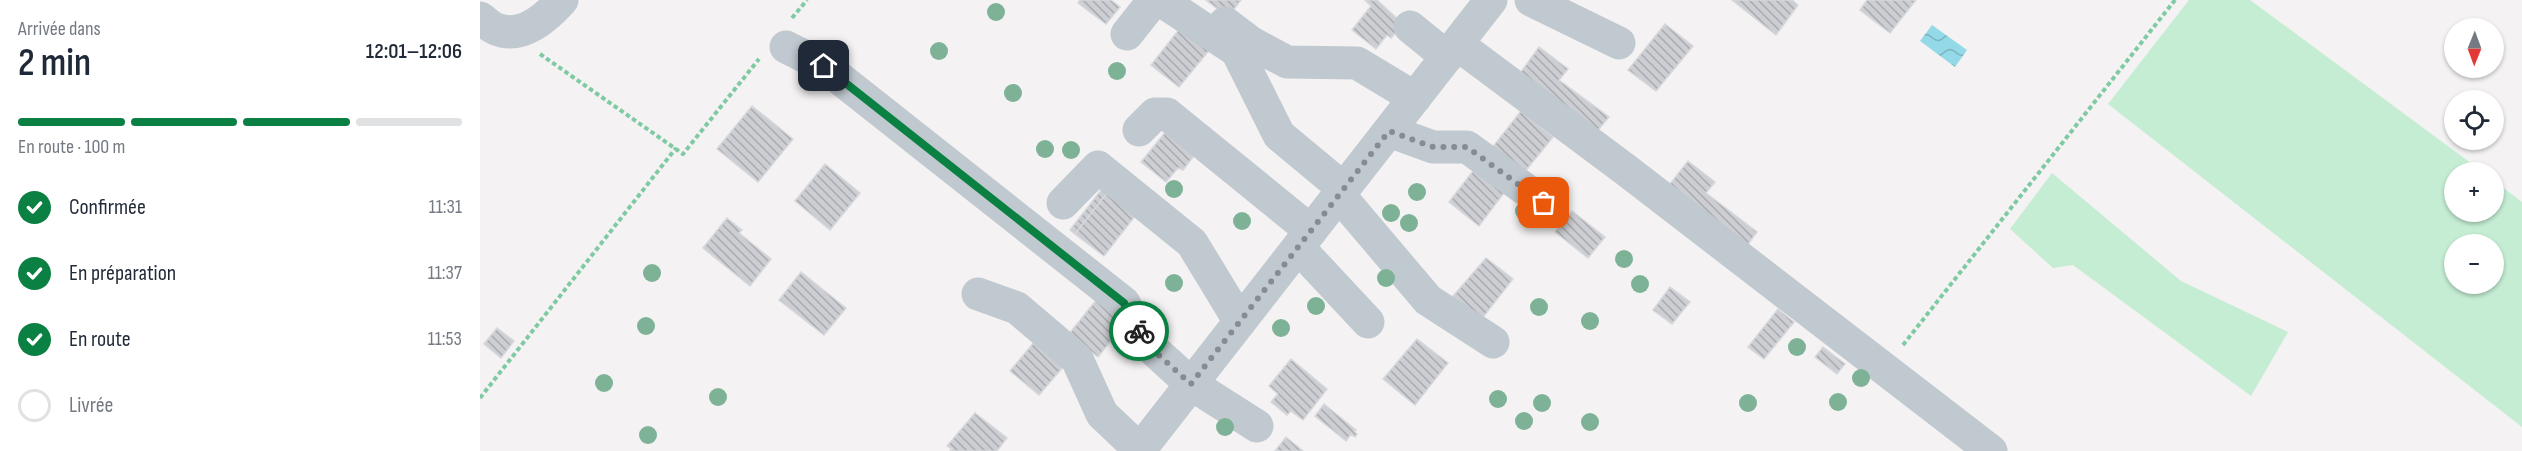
<!DOCTYPE html>
<html lang="fr">
<head>
<meta charset="utf-8">
<style>
  body { margin:0; font-family:"Sofia Sans Condensed",sans-serif; background:#f2f2f3; color:#1f2937; height:100vh; display:flex; flex-direction:column; font-size:22px; white-space:nowrap }
  * { box-sizing:border-box; margin:0 }
  p { font-size:20px; color:#747a83 }
  .icon { flex:none; width:33px; height:33px; fill:none; stroke:currentColor; stroke-width:2; stroke-linecap:round; stroke-linejoin:round }
  .map { position:relative; flex:1; overflow:hidden }
  .details { display:flex; flex-direction:column; background:#fff; width:480px }
  .details>* { flex:none }
  .needle { width:39px; rotate:181deg }
  .fabs { position:absolute; left:1964px; top:18px; display:grid; gap:12px }
  .fabs a { display:grid; place-items:center; width:60px; height:60px; border-radius:50%; background:#fff; box-shadow:0 2px 4px #0004; font-size:30px }
  .pin { position:absolute; display:grid; place-items:center; width:51px; height:51px; color:#fff; margin:-26px; border-radius:12px; box-shadow:0 3px 9px #0006 }
  .courier { position:absolute; display:grid; place-items:center; width:60px; height:60px; margin:-30px; border:4px solid #0b8043; border-radius:50%; background:#fff; color:#222; box-shadow:0 2px 8px #0007 }
  .headline em { font-style:normal; font-weight:600 }
  .headline div { display:flex; flex-direction:column-reverse }
  .headline { display:flex; align-items:center; justify-content:space-between; height:102px; padding:0 18px }
  h1 { font-size:39px; font-weight:600; line-height:45px }
  .bar { display:grid; grid-template-columns:repeat(4,1fr); gap:9px 6px; align-content:center; height:72px; padding:0 18px }
  .bar i { height:8px; border-radius:4px; background:#e0e1e3 }
  .bar .selected { background:#0b8043 }
  .bar p { grid-column:span 4 }
  ol { padding:0 18px; list-style:none }
  li { display:flex; align-items:center; gap:18px; height:66px }
  li p { margin-inline-start:auto }
  li .icon { padding:6px; border-radius:50%; background:#0b8043; color:#fff; stroke-width:4 }
  li:last-child { color:#747a83 }
  li i { width:33px; height:33px; border:3px solid #e0e1e3; border-radius:50% }
  main { display:flex; flex:1; min-height:0 }
  .map>svg:first-child { display:block }
  .green { fill:#c4edd3; fill-rule:evenodd }
  .water { fill:url(#water-waves) }
  .building { fill:url(#building-back-hatch); stroke:#d6d8dc; stroke-width:1.5 }
  .lines { fill:none; stroke-linecap:round; stroke-linejoin:round }
  .path { stroke:#7ecaa2; stroke-width:4; stroke-dasharray:4.5 3; stroke-linecap:butt }
  .minor { stroke:#c0c9cf; stroke-width:33 }
  .tree { fill:#7eb296 }
  .done { stroke:#868c92; stroke-width:6; stroke-dasharray:0 10.8 }
  .route { stroke:#0b8043; stroke-width:8 }
</style>
</head>
<body>
<main>
<section class="details">
<div class="headline"><div><h1>2 min</h1><p>Arrivée dans</p></div><em>12:01–12:06</em></div>
<div class="bar"><i class="selected"></i><i class="selected"></i><i class="selected"></i><i></i><p>En route · 100 m</p></div>
<ol>
<li><svg class="icon" aria-label="check" viewBox="0 0 24 24"><path d="M5 12l5 5 9-10"/></svg>Confirmée<p>11:31</p></li>
<li><svg class="icon" aria-label="check" viewBox="0 0 24 24"><path d="M5 12l5 5 9-10"/></svg>En préparation<p>11:37</p></li>
<li><svg class="icon" aria-label="check" viewBox="0 0 24 24"><path d="M5 12l5 5 9-10"/></svg>En route<p>11:53</p></li>
<li><i></i>Livrée</li>
</ol>
</section>
<div class="map">
<svg width="2042" height="451" viewBox="0 0 2042 451">
  <defs>
    <pattern id="water-waves" width="16" height="10" patternUnits="userSpaceOnUse" patternTransform="scale(1.5)"><rect width="16" height="10" fill="#94d9e8"/><path d="M0 5q4-4 8 0t8 0" fill="none" stroke="#7bb3bf"/></pattern>
    <pattern id="building-back-hatch" width="6" height="6" patternUnits="userSpaceOnUse" patternTransform="scale(1.5)"><rect width="6" height="6" fill="#ccced3"/><path d="M-1 5l2 2M0 0l6 6M5-1l2 2" fill="none" stroke="#a8aaae"/></pattern>
  </defs>
  <rect width="100%" height="100%" fill="#f4f2f2"/>
  <path class="green" d="M1709 0H1770L2003 172H1974V212H2013V180L2042 202V427L1628 104ZM1974 244H2013V284H1974Z
    M1572 173 1701 281 1808 332 1771 396 1593 265 1573 268 1530 229Z"/>
  <path class="water" d="M1452 25 1487 50 1475 67 1440 41Z"/>
  <path class="building" d="M600 0H631L640 7 626 24 598 3Z
    M726 0H761L748 17Z
    M885 0H897L923 24 911 38 907 35 896 49 872 30 891 6Z
    M1252 0H1312L1318 5 1296 35Z
    M1387 0H1436L1410 33 1380 10Z
    M704 23 731 48 699 87 671 65Z
    M1185 24 1213 46 1176 91 1148 70Z
    M1059 47 1088 69 1079 80 1129 117 1115 134 1038 76Z
    M272 106 313 139 278 182 237 149Z
    M1041 111 1073 137 1043 174 1011 149Z
    M692 124 720 148 703 170 698 168 686 182 661 162Z
    M1208 161 1235 182 1226 193 1277 232 1264 250 1186 189Z
    M1000 162 1030 185 999 226 969 202Z
    M345 164 380 193 350 230 315 201Z
    M625 185 630 189 595 234 590 230Z
    M630 189 659 211 624 256 595 234Z
    M1092 211 1125 237 1108 258 1075 232Z
    M247 218 262 230 259 233 291 259 270 286 223 248Z
    M1006 258 1033 279 997 325 968 302Z
    M321 272 366 308 344 335 299 300Z
    M1190 287 1210 302 1192 324 1173 310Z
    M621 294 649 318 618 357 589 334Z
    M1298 309 1314 322 1284 359 1268 347Z
    M17 328 34 341 21 358 4 344Z
    M560 335 590 359 559 395 530 371Z
    M937 339 968 363 935 405 903 379Z
    M1343 347 1365 364 1357 374 1335 357Z
    M811 359 847 389 823 420 811 411 807 415 791 402 798 394 789 386Z
    M844 404 876 430 874 431 877 434 875 437 871 434 866 441 835 416Z
    M495 413 527 438 517 451H470L472 449 467 446Z
    M806 437 823 451H795Z"/>
  <g class="lines">
    <path class="path" d="M312 18 327 0
      M60 54 203 154 279 59
      M1423 345 1695 0
      M0 398 196 148"/>
    <path class="minor" d="M677 0 685 3 757 51 799 135 864 189
      M1051 0 1139 43
      M0 18C5 21 10 27 16 29 42 40 66 18 82 0
      M745 23 770 42 807 62 877 63 935 98
      M930 27 967 57
      M647 34 674 0
      M977 44 1146 170 1511 451
      M306 47 344 66 644 303 665 342 711 384 777 426
      M659 130 675 114H687L831 231
      M909 131 953 147H987L1064 203
      M859 195 948 300 1013 342
      M583 203 618 167 712 243 760 322
      M818 247 888 322
      M498 294 537 308 597 359 622 414 660 450
      M659 451 1011 0"/>
  </g>
  <g class="tree">
    <circle cx="516" cy="12" r="9"/>
    <circle cx="459" cy="51" r="9"/>
    <circle cx="637" cy="71" r="9"/>
    <circle cx="533" cy="93" r="9"/>
    <circle cx="565" cy="149" r="9"/>
    <circle cx="591" cy="150" r="9"/>
    <circle cx="694" cy="189" r="9"/>
    <circle cx="937" cy="192" r="9"/>
    <circle cx="1044" cy="211" r="9"/>
    <circle cx="911" cy="213" r="9"/>
    <circle cx="762" cy="221" r="9"/>
    <circle cx="929" cy="223" r="9"/>
    <circle cx="1144" cy="259" r="9"/>
    <circle cx="172" cy="273" r="9"/>
    <circle cx="906" cy="278" r="9"/>
    <circle cx="694" cy="283" r="9"/>
    <circle cx="1160" cy="284" r="9"/>
    <circle cx="836" cy="306" r="9"/>
    <circle cx="1059" cy="307" r="9"/>
    <circle cx="1110" cy="321" r="9"/>
    <circle cx="166" cy="326" r="9"/>
    <circle cx="801" cy="328" r="9"/>
    <circle cx="1317" cy="347" r="9"/>
    <circle cx="1381" cy="378" r="9"/>
    <circle cx="124" cy="383" r="9"/>
    <circle cx="238" cy="397" r="9"/>
    <circle cx="1018" cy="399" r="9"/>
    <circle cx="1358" cy="402" r="9"/>
    <circle cx="1062" cy="403" r="9"/>
    <circle cx="1268" cy="403" r="9"/>
    <circle cx="1044" cy="421" r="9"/>
    <circle cx="1110" cy="422" r="9"/>
    <circle cx="745" cy="427" r="9"/>
    <circle cx="168" cy="435" r="9"/>
  </g>
  <g class="lines">
    <path class="done" d="M659 331 664 342 711 384 909 131 953 147H987L1064 203"/>
    <path class="route" d="M344 66 644 303 659 331"/>
  </g>
</svg>
<div class="fabs">
<a><svg class="needle" viewBox="-14 -14 28 28"><path d="M0-13l5 13h-10z" fill="#e53935"/><path d="M0 13l5-13h-10z" fill="#747a83"/></svg></a>
<a><svg class="icon" aria-label="locate" viewBox="0 0 24 24"><circle cx="12" cy="12" r="6"/><path d="M12 2v4M12 18v4M2 12h4M18 12h4"/></svg></a>
<a>+</a>
<a>−</a>
</div>
<div class="pin" style="left:1064px;top:203px;background:#ea580c"><svg class="icon" aria-label="bag" viewBox="0 0 24 24"><path d="M5 8h14l-1 12H6zM9 8a3 3 0 0 1 6 0"/></svg></div>
<div class="pin" style="left:344px;top:66px;background:#1f2937"><svg class="icon" aria-label="home" viewBox="0 0 24 24"><path d="M3 11l9-7 9 7M6 9v11h12V9"/></svg></div>
<div class="courier" style="left:659px;top:331px"><svg class="icon" aria-label="bike" viewBox="0 0 24 24"><circle cx="6" cy="16" r="4"/><circle cx="18" cy="16" r="4"/><path d="M6 16l4-8h5l3 8M10 8l3 8H6M13 5h3"/></svg></div>
</div>
</main>
</body>
</html>
